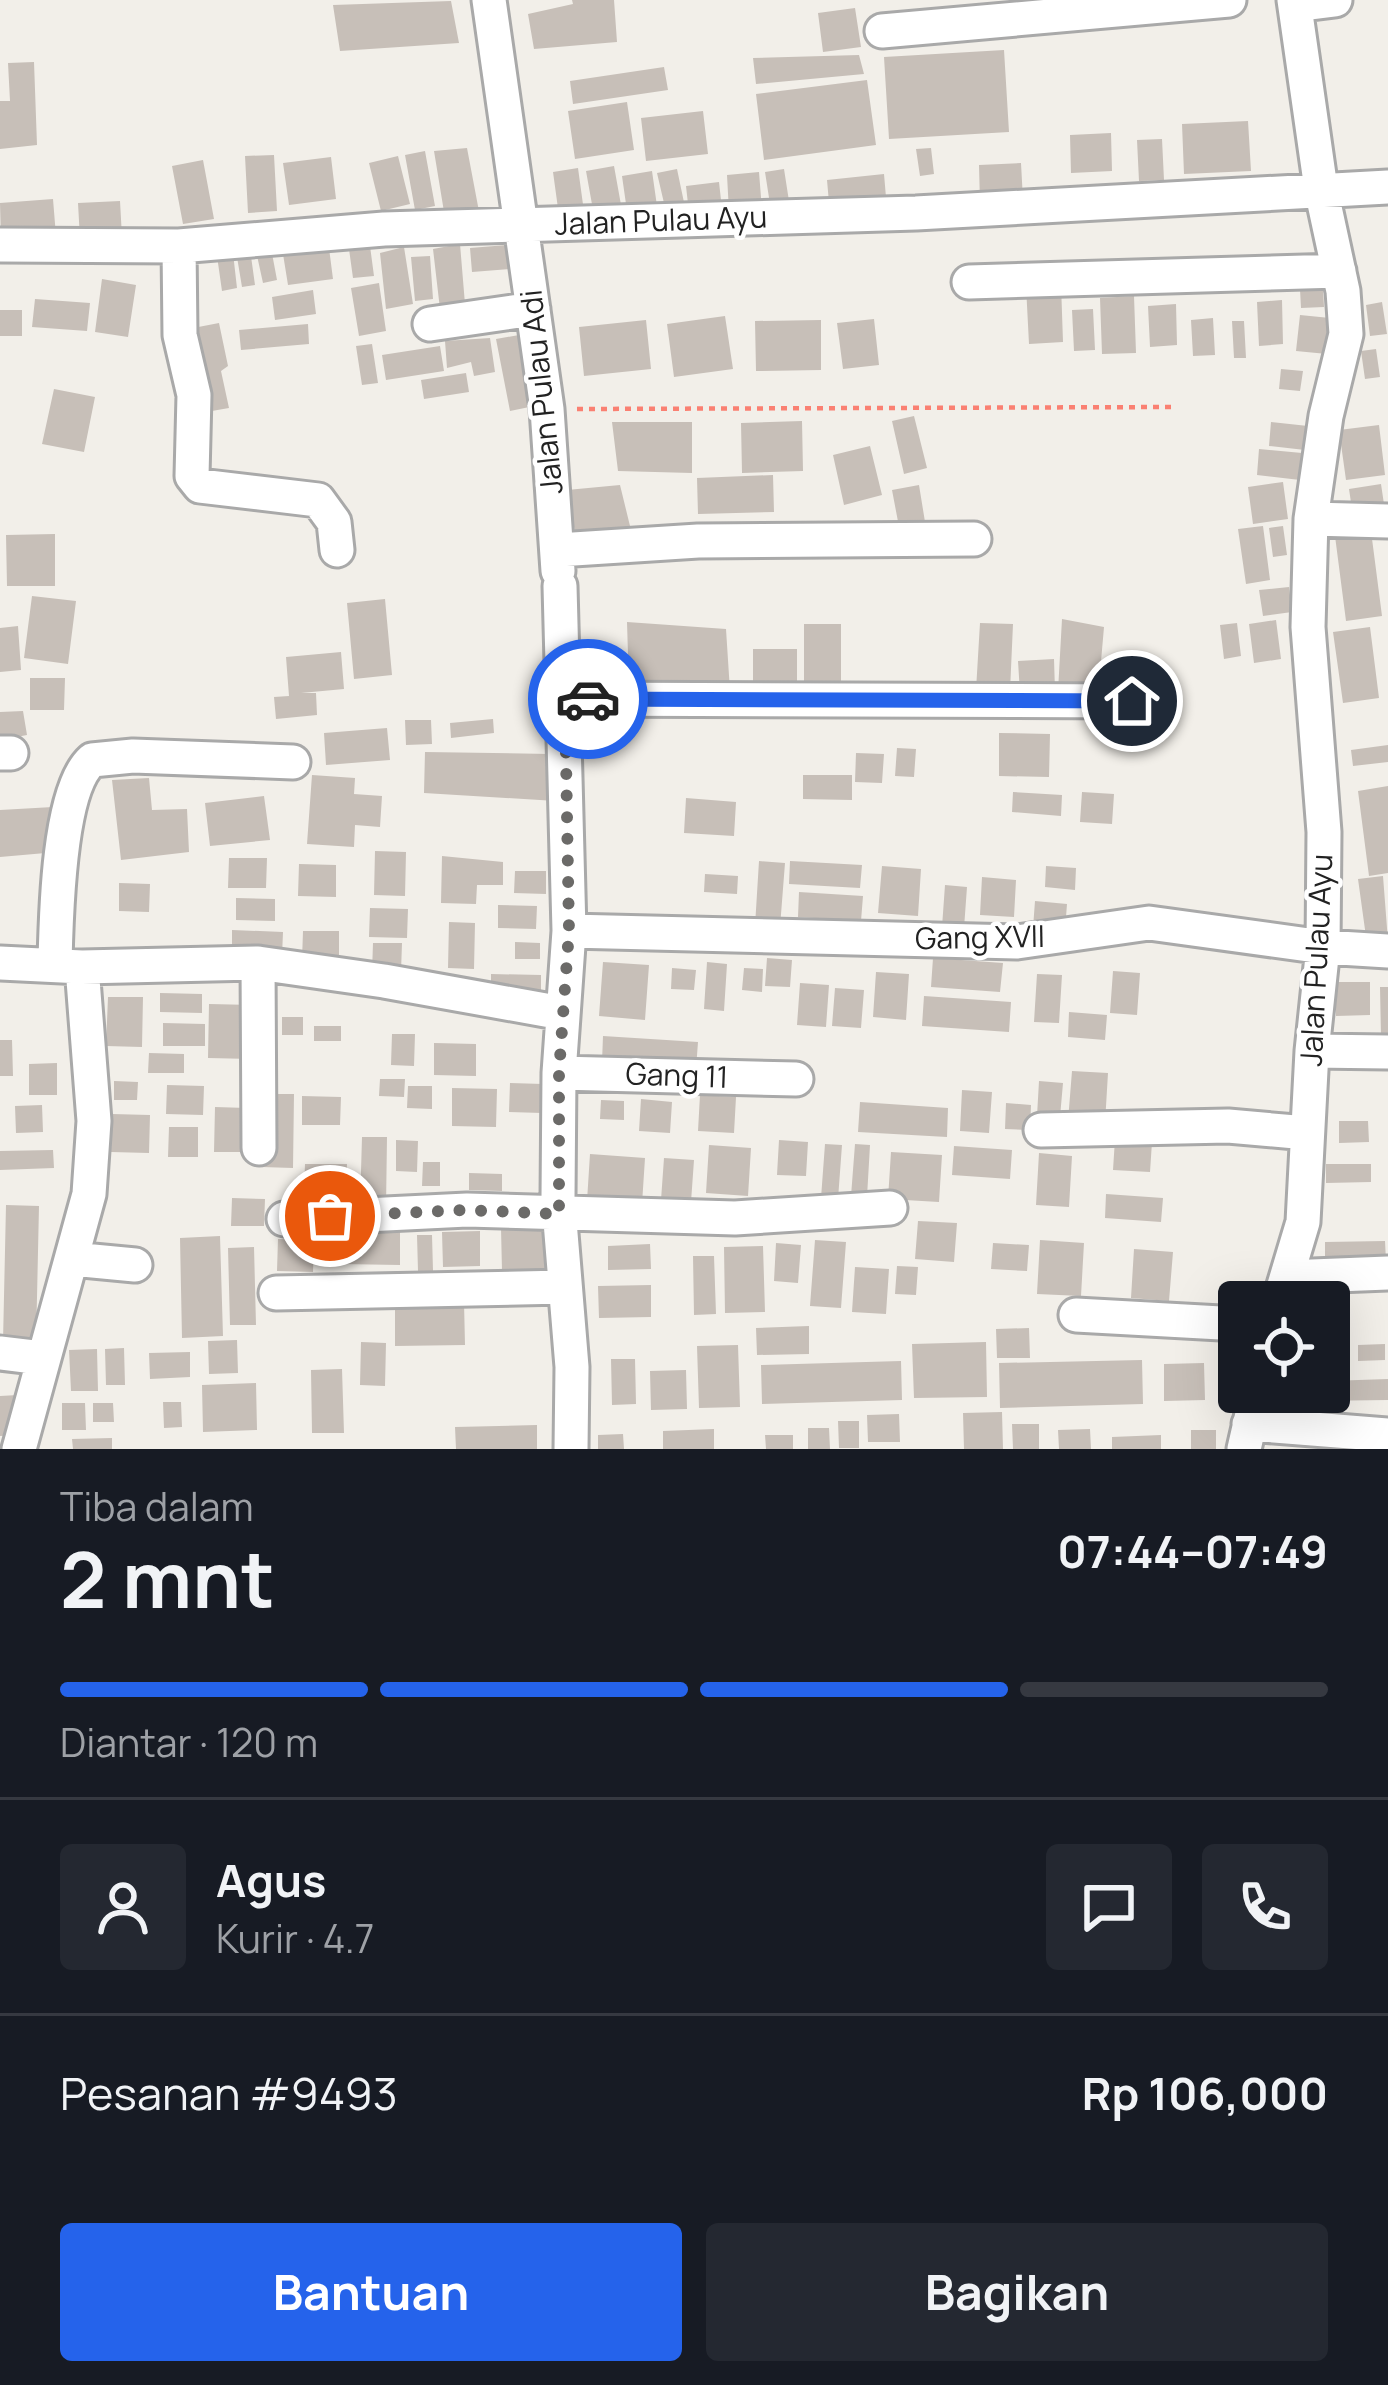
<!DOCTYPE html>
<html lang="id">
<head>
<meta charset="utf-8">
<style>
  body { margin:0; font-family:Manrope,sans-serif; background:#242831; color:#f1f3f6; height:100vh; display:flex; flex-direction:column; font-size:45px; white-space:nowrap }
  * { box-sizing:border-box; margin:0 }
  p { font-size:39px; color:#9ea1a6 }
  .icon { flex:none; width:66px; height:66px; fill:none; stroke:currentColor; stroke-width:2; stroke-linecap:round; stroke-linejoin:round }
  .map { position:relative; height:1449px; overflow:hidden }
  .side { display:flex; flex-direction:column; background:#171b24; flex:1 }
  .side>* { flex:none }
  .fabs { position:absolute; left:1218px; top:1281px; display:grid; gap:24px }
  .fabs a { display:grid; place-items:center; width:132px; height:132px; border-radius:12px; background:#171b24; box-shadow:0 12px 48px #0002; font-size:60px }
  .pin { position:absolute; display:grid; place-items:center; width:102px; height:102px; color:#fff; margin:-51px; border:6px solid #fff; border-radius:50%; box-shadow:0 3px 12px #0007 }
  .courier { position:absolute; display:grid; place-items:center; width:120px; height:120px; margin:-60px; border:9px solid #2563eb; border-radius:50%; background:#fff; color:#222; box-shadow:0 3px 15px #0007 }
  .overview em { font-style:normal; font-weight:700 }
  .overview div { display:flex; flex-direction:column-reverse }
  .overview { display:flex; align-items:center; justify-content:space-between; height:204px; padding:0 60px }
  h1 { font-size:78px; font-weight:700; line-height:90px }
  .bar { display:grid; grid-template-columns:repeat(4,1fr); gap:18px 12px; align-content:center; height:144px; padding:0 60px }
  .bar i { height:15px; border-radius:9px; background:#363941 }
  .bar .on { background:#2563eb }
  .bar p { grid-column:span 4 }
  .line { display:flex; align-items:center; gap:30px; padding:0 60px; border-top:3px solid #363941 }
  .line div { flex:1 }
  .round { display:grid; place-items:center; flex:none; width:126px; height:126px; border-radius:12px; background:#242831 }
  .cta { display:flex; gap:24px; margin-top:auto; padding:24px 60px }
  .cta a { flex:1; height:138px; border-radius:12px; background:#2563eb; color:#fff; font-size:48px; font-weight:700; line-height:138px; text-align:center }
  .cta a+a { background:#242831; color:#f1f3f6 }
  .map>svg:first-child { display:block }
  .building { fill:#c7bfb8 }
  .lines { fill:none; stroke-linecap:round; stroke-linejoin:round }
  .minor-casing { stroke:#a9a9a9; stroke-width:39 }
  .path { stroke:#fa8072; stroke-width:4.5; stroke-dasharray:6 6; stroke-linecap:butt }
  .minor { stroke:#fff; stroke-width:33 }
  .done { stroke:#6b6a68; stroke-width:12; stroke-dasharray:0 21.6 }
  .route { stroke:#2563eb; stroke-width:15 }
  .labels { text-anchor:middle; stroke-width:9; stroke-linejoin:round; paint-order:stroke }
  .street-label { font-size:30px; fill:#222; stroke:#fff }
</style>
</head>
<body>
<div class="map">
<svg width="1388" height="1449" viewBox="0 0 1388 1449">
  <rect width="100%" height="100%" fill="#f2efe9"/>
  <path class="building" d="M572 0H614L617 42 534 49 528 14 573 4Z
    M451 1 459 43 340 51 333 5Z
    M855 8 861 47 823 52 818 13Z
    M1004 50 1009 132 889 139 884 57Z
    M859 55 864 74 756 84 753 58Z
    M34 62 37 145 0 149V101H10L8 63Z
    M664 67 668 90 573 104 570 81Z
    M867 80 876 145 764 160 756 94Z
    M627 102 634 150 575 159 568 111Z
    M703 111 708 154 646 161 641 118Z
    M1248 121 1251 171 1184 174 1182 124Z
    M1111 133 1112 171 1071 173 1070 135Z
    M1162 139 1164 180 1139 181 1137 140Z
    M467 148 481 222 446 224 434 151Z
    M931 148 934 174 920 176 916 149Z
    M425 151 435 206 415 210 405 155Z
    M274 155 277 211 248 213 245 156Z
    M398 156 410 204 381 211 369 163Z
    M331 157 336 199 289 205 283 163Z
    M203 160 214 219 183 224 172 166Z
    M1021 163 1023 200 980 203 979 165Z
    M614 166 623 216 595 221 586 171Z
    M578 168 585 219 560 223 553 172Z
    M677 169 686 212 667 216 657 173Z
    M784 169 791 214 772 217 765 172Z
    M652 171 658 213 628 218 622 176Z
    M759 172 762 210 729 212 727 175Z
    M884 174 887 209 830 214 827 180Z
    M719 182 722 209 689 213 686 186Z
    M53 199 56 236 1 240 0 203Z
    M120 201 122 237 80 239 78 203Z
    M460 244 465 304 440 309 433 249Z
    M519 244 521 268 472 272 470 248Z
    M370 246 374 276 353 278 349 249Z
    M404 247 413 304 386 309 380 253Z
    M271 248 277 280 263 283 256 251Z
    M329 248 333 279 288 285 283 254Z
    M250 249 255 285 242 287 236 251Z
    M233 253 237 288 222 291 217 256Z
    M430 256 433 299 415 301 411 257Z
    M102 279 136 285 128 337 95 332Z
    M379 283 386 331 359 336 351 288Z
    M1061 284 1063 342 1029 344 1026 286Z
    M1323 288 1324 307 1301 308 1300 289Z
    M313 290 316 314 275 320 272 297Z
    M1134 296 1136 353 1102 354 1100 298Z
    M35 299 90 303 87 331 32 327Z
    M1282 300 1283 344 1259 346 1257 302Z
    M1382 302 1387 334 1370 336 1366 305Z
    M1176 304 1177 345 1150 347 1148 306Z
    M1093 309 1095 350 1074 351 1072 310Z
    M0 310H22V336H0Z
    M1300 315 1330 318 1327 354 1296 351Z
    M725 316 733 369 674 377 667 324Z
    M1213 318 1215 355 1193 356 1191 320Z
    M874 319 879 365 843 369 837 323Z
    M646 320 651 369 584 376 579 327Z
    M821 320V370L756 371 755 321Z
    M1232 321H1244L1246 358H1234Z
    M219 323 228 366 221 371 229 408 206 412 188 329Z
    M308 324 309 344 241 350 239 330Z
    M530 333 544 404 510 411 496 339Z
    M490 338 495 372 474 376 471 362 447 368 445 341Z
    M372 344 378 383 362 385 356 346Z
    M440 346 444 371 386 380 382 355Z
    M1376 349 1380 377 1365 379 1361 351Z
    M1281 369 1303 371 1300 391 1279 389Z
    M466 373 469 392 424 399 421 380Z
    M54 389 95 397 84 452 42 444Z
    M914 416 927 468 904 474 892 421Z
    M802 421 803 471 742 473 741 423Z
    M612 422H692V473L618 471Z
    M1271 422 1308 426 1305 450 1269 446Z
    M1379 425 1385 475 1346 480 1339 430Z
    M870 446 882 495 844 505 833 455Z
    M1259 449 1302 453 1300 480 1257 475Z
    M773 475 774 512 698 514 697 478Z
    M1283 482 1288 519 1253 524 1248 487Z
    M1381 484 1385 511 1353 516 1349 489Z
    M620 485 630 526 576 537 567 490Z
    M919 485 926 528 900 532 892 490Z
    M1263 526 1270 580 1246 584 1238 529Z
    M1283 526 1287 555 1273 557 1269 528Z
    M1371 531 1382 616 1346 621 1335 536Z
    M55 534V586H7L6 535Z
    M1289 587 1292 612 1263 616 1259 590Z
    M32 596 76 601 68 664 24 658Z
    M385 599 392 675 354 679 347 603Z
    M1062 619 1104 627 1098 696 1058 691Z
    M1276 620 1281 659 1254 663 1249 624Z
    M627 622 726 629 730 691 629 687Z
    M980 623 1013 624 1010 691 976 690Z
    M1237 623 1241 656 1224 659 1220 625Z
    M804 624H841V693H804Z
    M18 626 21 670 0 672V628Z
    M1370 627 1379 698 1343 703 1333 632Z
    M753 649H797V694H753Z
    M341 652 344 689 301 693H316L317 715 276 719 274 697 289 696 286 657Z
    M1054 659 1055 691 1020 693 1018 661Z
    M30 678H65L64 710H30Z
    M23 711 27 735 0 740V712Z
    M493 719 494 733 451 738 450 723Z
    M405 720H431L432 744 406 745Z
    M387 728 390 760 326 765 324 733Z
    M999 733 1050 734 1049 777 999 776Z
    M1388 745V762L1353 766 1351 750Z
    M897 748 916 749 914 777 895 776Z
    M425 752 551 754 556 801 424 793Z
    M856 753 884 754 882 783 855 782Z
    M312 775 355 778 354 794 382 796 380 827 355 825 354 847 307 844Z
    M803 775H852V800L803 799Z
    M149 778 152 810 187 809 189 852 121 860 112 780Z
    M1388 786V873L1369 876 1358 791Z
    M1013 792 1062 795 1061 816 1012 812Z
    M1082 792 1114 794 1112 824 1080 822Z
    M264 796 270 840 210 846 205 803Z
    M686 798 736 802 734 836 684 833Z
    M53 807 57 852 0 857V810Z
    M375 851 406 852 405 896 374 895Z
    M442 856 503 862V885H477L476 904 441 903Z
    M229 858H267L266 888H228Z
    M759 861 785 863 780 927 755 926Z
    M790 861 862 865 860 888 789 884Z
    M299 864 336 865V897L298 896Z
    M882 866 921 869 918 916 878 913Z
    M1046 866 1076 868 1075 890 1045 887Z
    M515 871H546V894L514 893Z
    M705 874 738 876 737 894 704 892Z
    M1383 876 1388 941 1367 944 1358 879Z
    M982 877 1016 880 1014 917 980 915Z
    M119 883 150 884 149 912 119 911Z
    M945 885 967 887 964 928 942 927Z
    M799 892 863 896 861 921 798 917Z
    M236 898 275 899V921L236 920Z
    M1035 901 1067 904 1065 930 1033 928Z
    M498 905 537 906 536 929 498 928Z
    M370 908 408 909 407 938 369 937Z
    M449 922 475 923 474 969 448 968Z
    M232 930 283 932 282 956 232 955Z
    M303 931H339V960H302Z
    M515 942 540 943V959H515Z
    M373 943H402L401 972H372Z
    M767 958 792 960 790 987 765 986Z
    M933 958 1003 963 1000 992 931 987Z
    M603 962 649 965 645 1020 599 1016Z
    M707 962 727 964 724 1011 704 1009Z
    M672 968 696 970 694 990 671 989Z
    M744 968 763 969 762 992 742 990Z
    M1113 971 1140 973 1137 1015 1110 1013Z
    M876 972 909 974 906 1020 873 1017Z
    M491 974 541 975V996L491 995Z
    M1037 974 1062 975 1059 1023 1034 1022Z
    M1335 982H1370V1015L1336 1016Z
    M800 983 829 985 826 1027 797 1025Z
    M1380 987H1388V1036H1381Z
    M835 988 864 990 861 1028 832 1026Z
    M160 993 202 994V1013L160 1012Z
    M924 996 1011 1002 1009 1032 922 1026Z
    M108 997H143L142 1047 106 1046Z
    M209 1004 253 1005 252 1059 208 1058Z
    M1069 1012 1107 1015 1105 1040 1068 1037Z
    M282 1017H303V1035H282Z
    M163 1023 205 1024V1046H163Z
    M314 1026H341V1041H314Z
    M392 1034H415L414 1066 391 1065Z
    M603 1036 698 1042 696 1069 602 1062Z
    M0 1040H12L13 1076H0Z
    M434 1043 476 1044V1076L434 1075Z
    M149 1053 184 1054V1073H148Z
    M57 1063V1095H29V1064Z
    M1072 1071 1108 1073 1105 1123 1068 1121Z
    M380 1079H405L404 1097 379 1096Z
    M114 1081 138 1082 137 1100H114Z
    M1039 1081 1063 1083 1060 1117 1037 1116Z
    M510 1083 543 1084 542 1113 509 1112Z
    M167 1085 204 1086 203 1115 166 1114Z
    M408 1086H432V1109L407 1108Z
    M452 1088 497 1089 496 1127 452 1126Z
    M962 1090 992 1092 989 1133 960 1131Z
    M264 1094H294L293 1168 262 1167Z
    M700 1095 736 1097 734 1133 698 1131Z
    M302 1096 341 1097 340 1125H302Z
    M641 1099 672 1102 670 1133 639 1131Z
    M601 1100 624 1101V1120L600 1119Z
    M860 1102 948 1108 947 1137 858 1132Z
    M1006 1103 1031 1105 1030 1130 1005 1129Z
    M42 1105 43 1132 16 1133 15 1106Z
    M215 1107 247 1108 246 1152H214Z
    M112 1114 150 1115 149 1153 111 1152Z
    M1339 1121H1368L1369 1142 1339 1143Z
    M169 1127H198V1157H168Z
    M362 1137H387L386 1207 360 1206Z
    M1115 1139 1152 1142 1150 1172 1113 1170Z
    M396 1140 418 1141 417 1172 396 1171Z
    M779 1140 808 1142 806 1176 777 1175Z
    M825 1144 842 1145 838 1199 821 1198Z
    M855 1144 870 1145 867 1197 851 1196Z
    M709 1145 751 1148 748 1196 706 1193Z
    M954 1146 1012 1150 1010 1179 952 1175Z
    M53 1150 54 1168 0 1170V1151Z
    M891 1152 942 1155 939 1202 888 1199Z
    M1039 1153 1072 1156 1069 1207 1036 1205Z
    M590 1154 645 1158 642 1204 587 1201Z
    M664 1158 694 1160 690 1216 660 1214Z
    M423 1162H440V1186H422Z
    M305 1164H347L346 1191 304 1190Z
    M1326 1164H1371V1182L1326 1183Z
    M469 1173 502 1174V1191L469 1190Z
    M1106 1194 1163 1198 1161 1222 1105 1218Z
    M232 1198 265 1199 264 1226H231Z
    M6 1205 39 1206 36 1343 3 1342Z
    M918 1221 957 1223 954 1262 915 1259Z
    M551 1226 552 1270 502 1271 501 1228Z
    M342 1230 400 1231V1265L341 1264Z
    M480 1231V1266L443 1267 442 1232Z
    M417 1235H432L433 1271H418Z
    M220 1236 223 1336 182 1338 180 1238Z
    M278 1239 314 1240 313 1272 277 1271Z
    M815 1240 846 1242 841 1308 810 1306Z
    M1040 1240 1084 1243 1081 1296 1037 1294Z
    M1385 1241 1386 1261 1325 1262V1242Z
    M776 1243 801 1245 798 1283 774 1281Z
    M993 1243 1029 1245 1027 1271 991 1269Z
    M650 1244 651 1269 608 1270V1246Z
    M763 1246 765 1312 725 1313 724 1247Z
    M254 1247 256 1325H230L228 1248Z
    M1134 1249 1173 1252 1169 1301 1131 1298Z
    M693 1256H714L716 1314 694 1315Z
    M897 1266 918 1267 916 1295 895 1294Z
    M855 1267 889 1269 886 1314 852 1312Z
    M651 1285V1317L599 1318 598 1286Z
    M464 1302 465 1345 395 1346V1304Z
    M809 1326V1354L757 1355 756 1328Z
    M1029 1328 1030 1358H997L996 1329Z
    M237 1340 238 1373 209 1374 208 1341Z
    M361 1342 386 1343 385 1386 360 1385Z
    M986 1342 987 1397 914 1398 912 1344Z
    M1385 1344V1360L1358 1361V1345Z
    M738 1345 740 1407 699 1408 697 1346Z
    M124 1348 125 1385H106L105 1349Z
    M97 1349 98 1391H71L69 1350Z
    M190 1352V1377L150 1379 149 1353Z
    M611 1359H635L636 1404 612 1405Z
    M1142 1360 1143 1404 1000 1408 999 1363Z
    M901 1361 902 1400 762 1404 761 1365Z
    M1204 1363 1205 1400 1164 1401V1364Z
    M342 1369 344 1433H312L311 1370Z
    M686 1370 687 1409 651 1410 650 1371Z
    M1388 1379V1400L1314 1401 1313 1392H1329V1381Z
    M256 1383 257 1430 203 1432 202 1385Z
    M18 1395 19 1435 0 1436V1396Z
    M163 1402H181L182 1427 164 1428Z
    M62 1403H85L86 1430H62Z
    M93 1403H113L114 1422H93Z
    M1002 1412 1003 1449H964L963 1413Z
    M899 1414 900 1442H868L867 1415Z
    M838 1421H859V1448H839Z
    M1012 1424H1039V1449H1013Z
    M537 1425V1449H456L455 1427Z
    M808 1428H829L830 1449H808Z
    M714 1429V1449H663V1431Z
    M1090 1429 1091 1449H1059L1058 1430Z
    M1191 1430H1216V1449H1191Z
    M623 1434 624 1449H598V1435Z
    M765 1435H793V1449H766Z
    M1161 1435V1449H1112V1437Z
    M112 1438V1449H73L72 1439Z"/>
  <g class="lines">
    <defs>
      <path id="minor" d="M489 0 547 409 558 571
        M1295 5 1335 0
        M882 31 1229 0
        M0 245 179 246 384 229 916 213 1388 187
        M179 246 180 335 194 395 192 476 200 486 318 500 334 522 337 550
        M969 282 1339 271
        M430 324 533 309
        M1311 519 1388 521
        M558 550 698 541 974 539
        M560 586 569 931 559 1073 558 1197 572 1367 571 1449
        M565 699 1132 701
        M0 753H11
        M569 931 1017 942 1149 923 1323 947 1388 951
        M0 963 82 967 258 963 384 981 562 1013
        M258 963 259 1148
        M55 964C56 918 58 790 92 760L133 756 293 762
        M1312 1051 1388 1052
        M559 1073 796 1079
        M1041 1130 1228 1126 1307 1133
        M284 1219 467 1210 735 1218 890 1208
        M72 1259 135 1265
        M1287 1277 1388 1273
        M276 1293 565 1287
        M1279 1302 1303 1222 1312 1051 1323 947 1324 832 1308 627 1311 519 1326 416 1346 334 1343 291 1321 189 1294 0
        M1076 1315 1239 1324
        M0 1353 42 1358
        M1249 1424 1388 1435
        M19 1449 89 1194 94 1121 82 967
        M1244 1449 1257 1392"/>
    </defs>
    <use href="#minor" class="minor-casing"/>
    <path class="path" d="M577 409 1173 407"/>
    <use href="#minor" class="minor"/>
  </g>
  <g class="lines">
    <path class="done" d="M330 1216 466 1210 559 1214V1072L569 931 565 699H588"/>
    <path class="route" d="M588 699 1132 701"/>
  </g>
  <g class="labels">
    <g class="street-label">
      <text transform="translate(661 221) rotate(-2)" y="10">Jalan Pulau Ayu</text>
      <text transform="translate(542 392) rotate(-96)" y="10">Jalan Pulau Adi</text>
      <text transform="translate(980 938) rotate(-1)" y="10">Gang XVII</text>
      <text transform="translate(1317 960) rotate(-87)" y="10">Jalan Pulau Ayu</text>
      <text transform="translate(677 1076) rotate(2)" y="10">Gang 11</text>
    </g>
  </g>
</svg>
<div class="fabs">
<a><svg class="icon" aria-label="locate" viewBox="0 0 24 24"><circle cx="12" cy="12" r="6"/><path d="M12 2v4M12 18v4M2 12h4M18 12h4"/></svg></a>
</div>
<div class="pin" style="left:330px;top:1216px;background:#ea580c"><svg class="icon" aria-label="bag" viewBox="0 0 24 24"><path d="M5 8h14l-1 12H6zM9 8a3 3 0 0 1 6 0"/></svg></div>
<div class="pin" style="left:1132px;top:701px;background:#1f2937"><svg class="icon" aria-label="home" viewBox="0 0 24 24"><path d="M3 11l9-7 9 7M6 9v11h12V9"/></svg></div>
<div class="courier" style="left:588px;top:699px"><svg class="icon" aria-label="car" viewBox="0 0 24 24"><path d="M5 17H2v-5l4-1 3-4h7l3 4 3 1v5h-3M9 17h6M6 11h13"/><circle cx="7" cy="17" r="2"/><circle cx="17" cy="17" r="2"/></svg></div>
</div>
<section class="side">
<div class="overview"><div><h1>2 mnt</h1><p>Tiba dalam</p></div><em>07:44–07:49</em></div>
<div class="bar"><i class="on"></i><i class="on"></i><i class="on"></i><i></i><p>Diantar · 120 m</p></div>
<div class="line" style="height:216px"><a class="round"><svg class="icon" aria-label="person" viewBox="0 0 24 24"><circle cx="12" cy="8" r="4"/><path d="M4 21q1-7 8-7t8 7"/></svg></a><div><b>Agus</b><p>Kurir · 4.7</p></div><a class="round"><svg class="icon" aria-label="chat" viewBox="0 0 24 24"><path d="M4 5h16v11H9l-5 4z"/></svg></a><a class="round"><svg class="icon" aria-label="phone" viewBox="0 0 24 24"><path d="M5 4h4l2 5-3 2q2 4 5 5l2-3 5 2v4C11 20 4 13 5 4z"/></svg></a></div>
<div class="line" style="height:156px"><div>Pesanan #9493</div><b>Rp 106,000</b></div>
<div class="cta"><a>Bantuan</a><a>Bagikan</a></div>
</section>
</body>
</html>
